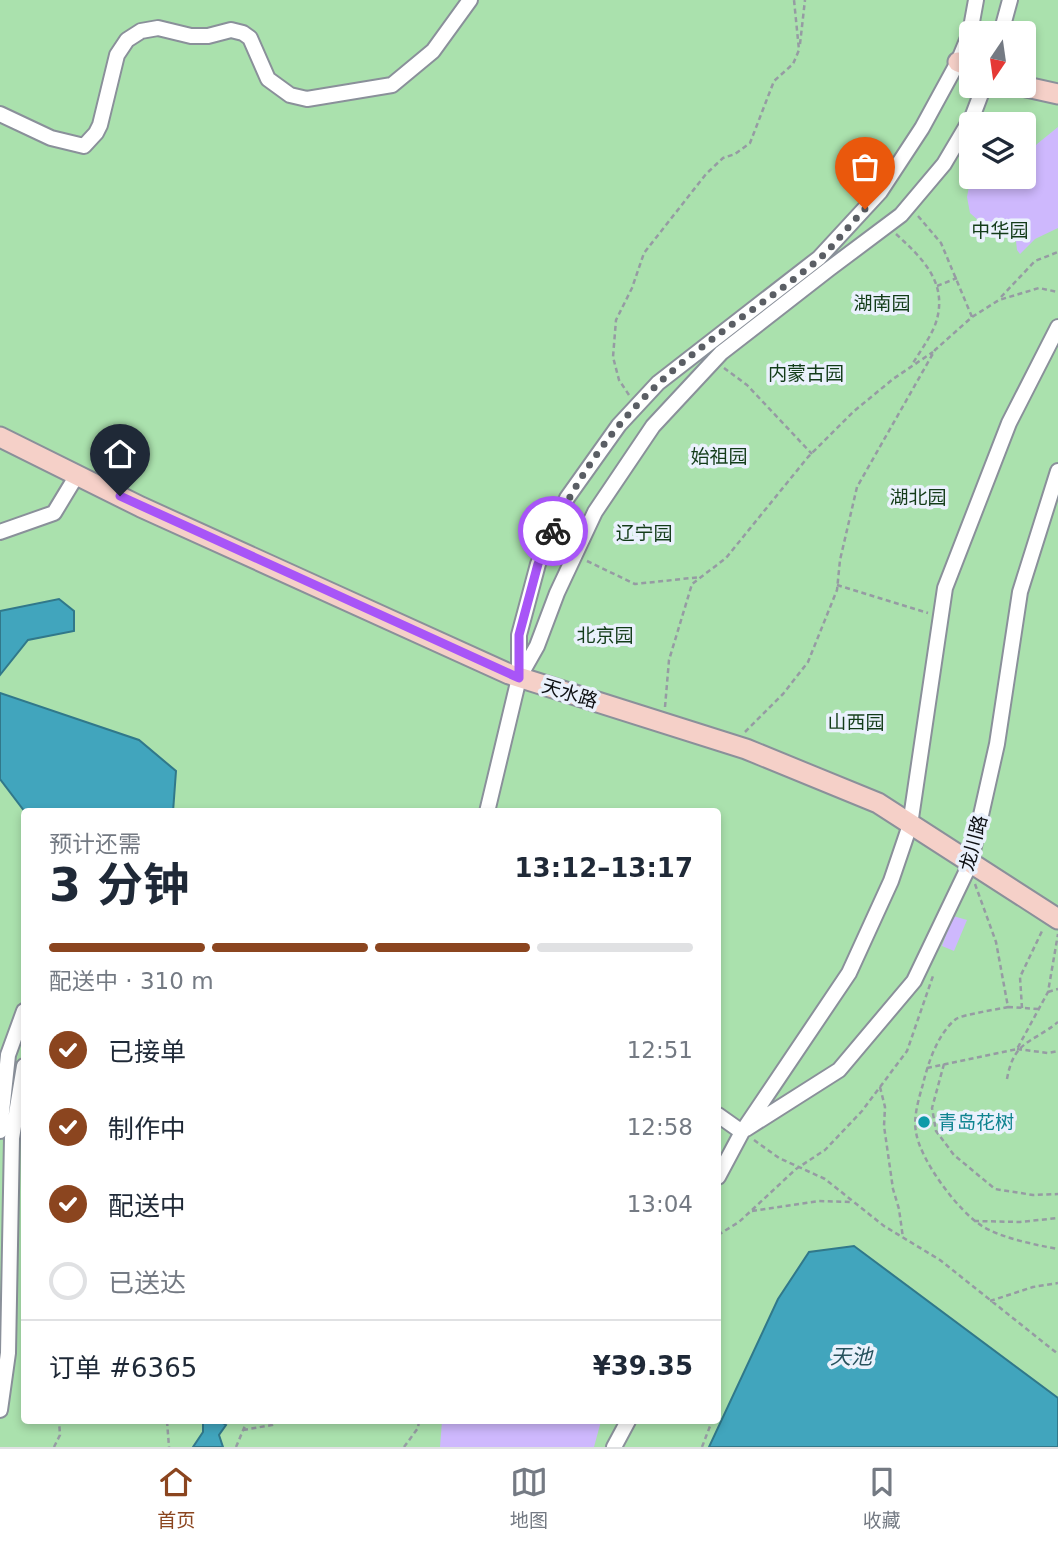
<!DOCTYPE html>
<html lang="zh">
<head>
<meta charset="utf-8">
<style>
  body { margin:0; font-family:"DejaVu Sans","Noto Sans SC",sans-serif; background:#f2f2f3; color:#1f2937; height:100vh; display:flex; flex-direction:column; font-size:26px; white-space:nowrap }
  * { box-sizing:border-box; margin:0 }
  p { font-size:23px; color:#747a83 }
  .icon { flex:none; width:38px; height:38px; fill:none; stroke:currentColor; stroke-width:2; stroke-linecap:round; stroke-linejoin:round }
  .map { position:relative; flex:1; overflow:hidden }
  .side { position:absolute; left:21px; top:808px; width:700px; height:616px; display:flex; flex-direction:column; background:#fff; border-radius:7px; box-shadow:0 4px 10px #0003 }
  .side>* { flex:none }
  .needle { width:46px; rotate:193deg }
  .fabs { position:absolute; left:959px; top:21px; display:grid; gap:14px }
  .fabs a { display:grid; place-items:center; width:77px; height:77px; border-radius:7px; background:#fff; box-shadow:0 4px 10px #0003; font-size:35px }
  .pin { position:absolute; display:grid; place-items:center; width:60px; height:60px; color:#fff; margin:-72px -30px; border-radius:50% 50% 50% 0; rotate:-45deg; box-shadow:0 0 7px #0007 }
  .pin .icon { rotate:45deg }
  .courier { position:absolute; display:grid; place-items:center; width:70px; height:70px; margin:-35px; border:5px solid #a855f7; border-radius:50%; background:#fff; color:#222; box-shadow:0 2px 9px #0007 }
  .headline em { font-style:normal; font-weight:700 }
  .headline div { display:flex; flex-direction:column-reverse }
  .headline { display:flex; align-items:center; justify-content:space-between; height:119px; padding:0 28px }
  h1 { font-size:46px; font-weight:700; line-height:52px }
  .bar { display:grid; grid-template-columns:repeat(4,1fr); gap:10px 7px; align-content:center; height:84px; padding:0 28px }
  .bar i { height:9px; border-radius:5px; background:#e0e1e3 }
  .bar .active { background:#8b451f }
  .bar p { grid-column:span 4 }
  .line { display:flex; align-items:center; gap:18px; padding:0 28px; border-top:2px solid #e0e1e3 }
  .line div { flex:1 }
  ol { padding:0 28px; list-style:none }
  li { display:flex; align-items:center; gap:21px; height:77px }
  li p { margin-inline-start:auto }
  li .icon { padding:7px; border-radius:50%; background:#8b451f; color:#fff; stroke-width:4 }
  li:last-child { color:#747a83 }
  li i { width:38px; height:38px; border:4px solid #e0e1e3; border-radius:50% }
  .tab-bar { display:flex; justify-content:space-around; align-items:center; height:98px; border-top:2px solid #e0e1e3; background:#fff; font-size:19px; color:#747a83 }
  .tab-bar a { display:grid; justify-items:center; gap:4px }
  .tab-bar .active { color:#8b451f }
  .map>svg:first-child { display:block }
  .green { fill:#aae1ad; fill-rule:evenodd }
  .water { fill:#41a5bd; stroke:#31788a; stroke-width:2 }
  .building { fill:#ceb8fd }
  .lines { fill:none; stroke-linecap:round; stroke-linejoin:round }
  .street-casing { stroke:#8a909a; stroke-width:18 }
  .secondary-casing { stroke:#8a909a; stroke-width:23 }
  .path { stroke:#969ba3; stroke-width:2.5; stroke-dasharray:5 3.5; stroke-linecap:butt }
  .street { stroke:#fff; stroke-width:14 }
  .secondary { stroke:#f5d0c8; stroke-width:19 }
  .done { stroke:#5a5e64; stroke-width:7; stroke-dasharray:0 12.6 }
  .route { stroke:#a855f7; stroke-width:9 }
  .culture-dot { fill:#0f9aa8; stroke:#eaf1fc; stroke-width:2.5 }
  .labels { text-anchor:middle; stroke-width:7; stroke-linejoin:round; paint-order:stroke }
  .park-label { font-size:19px; fill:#133c19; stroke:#eaf1fc }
  .street-label { font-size:19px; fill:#0d0f12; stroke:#eaf1fc }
  .culture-label { font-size:19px; fill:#0d838f; stroke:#eaf1fc; text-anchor:start }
  .water-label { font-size:21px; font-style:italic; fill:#27525d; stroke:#eaf1fc }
</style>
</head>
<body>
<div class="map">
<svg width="1058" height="1447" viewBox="0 0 1058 1447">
  <rect width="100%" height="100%" fill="#eaf1fc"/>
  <path class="green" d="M0 0H1058V1447H0ZM971 33H1024V86H971ZM971 124H1024V177H971ZM24 812H718V1421H24Z"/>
  <path class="water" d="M59 599 74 611V631L28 640 0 675V611Z
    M0 693 139 740 176 771 173 812H25L0 779Z
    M854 1246 1058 1398V1447H709L778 1299 809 1252Z
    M203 1421H219L226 1425 219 1435 223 1447H193L203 1432Z"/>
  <path class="building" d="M1058 127V228L1035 239 1020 254 1017 250 1015 232 988 229 970 213 967 197 970 181 973 177H1024V161L1037 144Z
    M953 916 967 920 954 951 942 946Z
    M442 1421H601L594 1447H440Z"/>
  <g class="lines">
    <defs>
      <path id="street" d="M1001 33 1010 0
        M0 114 51 138 84 146 96 133 100 125 117 55 127 40 141 31 158 28 191 36H208L231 30 243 33 250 38 268 79 290 95 307 99 392 85 433 51 470 0
        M0 532 54 513 77 475
        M520 676 537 646 557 593 595 512 653 426 721 353 829 269 901 215 944 164 973 115 984 86
        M487 812 519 678V635L538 564 567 498 619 425 658 383 819 258 880 192 922 128 958 62 970 33 976 0
        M718 1115 742 1132
        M746 1129 839 1070 914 981 970 864 997 744 1020 592 1058 471
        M0 1131 8 1055 24 1011
        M718 1177 742 1132 849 973 891 881 910 825 945 588 1009 423 1058 327
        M0 1410 8 1353 12 1138 24 1066
        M614 1447 628 1421"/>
      <path id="secondary" d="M958 62 971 67
        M1022 86 1058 94
        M0 437 141 507 509 674 746 749 878 803 1058 919"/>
    </defs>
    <use href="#street" class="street-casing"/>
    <use href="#secondary" class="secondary-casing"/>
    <path class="path" d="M800 44 805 0
      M996 93 1010 96
      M918 216 941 243 972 317
      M896 234C921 257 947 281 937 319 933 334 921 350 913 363
      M937 286 957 278
      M1001 297 1035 261 1058 252
      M724 368 747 385 812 454
      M629 395 619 380 613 357 616 320 632 288 644 253 706 174 723 158 735 154 750 143 774 81 793 64 799 50 794 0
      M587 561 635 584 701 577
      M837 585 928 613
      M665 707 669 660 692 584 726 558 808 457 853 412 893 379 933 352
      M745 732 783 694 808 662 837 590 840 560 857 487 935 350 972 317 999 300 1039 288 1058 292
      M975 884 996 942 1008 1007C999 1009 961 1015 956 1019 938 1033 928 1063 923 1084 919 1098 913 1117 916 1132 920 1160 958 1211 982 1226 1001 1238 1036 1245 1058 1249
      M1048 992 1058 989
      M1008 1007 1039 1009
      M1022 1008 1020 977 1043 929
      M1017 1049 1048 1053 1058 1051
      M944 1064 932 1108 936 1131 954 1155 995 1189 1033 1195 1058 1194
      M927 1068 1017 1049 1048 992 1058 934
      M1007 1079C1014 1040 1031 1044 1058 1022
      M880 1087 885 1107 884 1126 893 1189 899 1209 903 1238
      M754 1140 779 1158 825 1179 884 1226 940 1260 1058 1354
      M752 1211 819 1201 853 1202
      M974 1221 1020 1222 1058 1218
      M718 1235 739 1222 796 1169 825 1150 862 1111 907 1051 934 973
      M990 1301 1033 1287 1058 1283
      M167 1421 169 1447
      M243 1430 272 1425 276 1421
      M54 1447 60 1435 59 1421
      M236 1447 247 1421
      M404 1447 418 1428 419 1421
      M702 1447 712 1421"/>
    <use href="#street" class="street"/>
    <use href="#secondary" class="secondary"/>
  </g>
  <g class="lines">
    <path class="done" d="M553 531C577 477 614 425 658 384 707 338 766 303 818 260 835 245 849 225 865 209"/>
    <path class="route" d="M120 496 519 678V635L538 564 553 531"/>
  </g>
  <circle class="culture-dot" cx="924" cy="1122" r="7"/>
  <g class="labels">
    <g class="park-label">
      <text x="1000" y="237">中华园</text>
      <text x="882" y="310">湖南园</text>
      <text x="806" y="380">内蒙古园</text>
      <text x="719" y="463">始祖园</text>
      <text x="918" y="504">湖北园</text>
      <text x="644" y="540">辽宁园</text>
      <text x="605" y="642">北京园</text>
      <text x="856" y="729">山西园</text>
    </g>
    <g class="street-label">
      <text transform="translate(570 693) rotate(17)" y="7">天水路</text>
      <text transform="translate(973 843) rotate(-75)" y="7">龙川路</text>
    </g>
    <g class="culture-label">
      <text x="938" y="1129">青岛花树</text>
    </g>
    <g class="water-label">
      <text x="851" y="1364">天池</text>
    </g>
  </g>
</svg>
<div class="fabs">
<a><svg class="needle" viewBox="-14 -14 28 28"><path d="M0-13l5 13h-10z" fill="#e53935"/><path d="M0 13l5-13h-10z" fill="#747a83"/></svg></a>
<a><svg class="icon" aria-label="layers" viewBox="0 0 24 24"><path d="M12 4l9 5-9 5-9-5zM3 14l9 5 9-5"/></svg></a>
</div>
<div class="pin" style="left:865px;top:209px;background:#ea580c"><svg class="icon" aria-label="bag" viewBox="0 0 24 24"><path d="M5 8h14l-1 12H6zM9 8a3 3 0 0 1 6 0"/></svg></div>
<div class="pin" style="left:120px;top:496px;background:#1f2937"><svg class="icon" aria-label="home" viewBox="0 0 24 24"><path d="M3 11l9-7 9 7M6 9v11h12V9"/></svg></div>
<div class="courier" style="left:553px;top:531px"><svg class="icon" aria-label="bike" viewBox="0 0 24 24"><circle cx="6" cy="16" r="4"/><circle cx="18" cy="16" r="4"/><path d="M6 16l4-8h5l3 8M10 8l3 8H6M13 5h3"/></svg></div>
<section class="side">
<div class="headline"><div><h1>3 分钟</h1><p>预计还需</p></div><em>13:12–13:17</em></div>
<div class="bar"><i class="active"></i><i class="active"></i><i class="active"></i><i></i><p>配送中 · 310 m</p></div>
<ol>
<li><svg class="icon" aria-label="check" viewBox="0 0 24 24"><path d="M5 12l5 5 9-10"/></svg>已接单<p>12:51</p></li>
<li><svg class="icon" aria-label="check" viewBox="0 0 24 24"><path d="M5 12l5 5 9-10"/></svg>制作中<p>12:58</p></li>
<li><svg class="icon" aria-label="check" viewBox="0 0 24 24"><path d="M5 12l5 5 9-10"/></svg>配送中<p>13:04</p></li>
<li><i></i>已送达</li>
</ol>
<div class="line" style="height:91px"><div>订单 #6365</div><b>¥39.35</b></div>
</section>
</div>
<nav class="tab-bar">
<a class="active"><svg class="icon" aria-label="home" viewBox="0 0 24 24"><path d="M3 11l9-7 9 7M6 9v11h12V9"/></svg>首页</a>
<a><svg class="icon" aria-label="map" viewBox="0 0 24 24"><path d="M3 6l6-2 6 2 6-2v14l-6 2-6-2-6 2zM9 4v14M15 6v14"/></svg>地图</a>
<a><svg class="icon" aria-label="saved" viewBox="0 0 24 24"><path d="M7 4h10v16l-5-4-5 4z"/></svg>收藏</a>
</nav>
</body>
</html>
